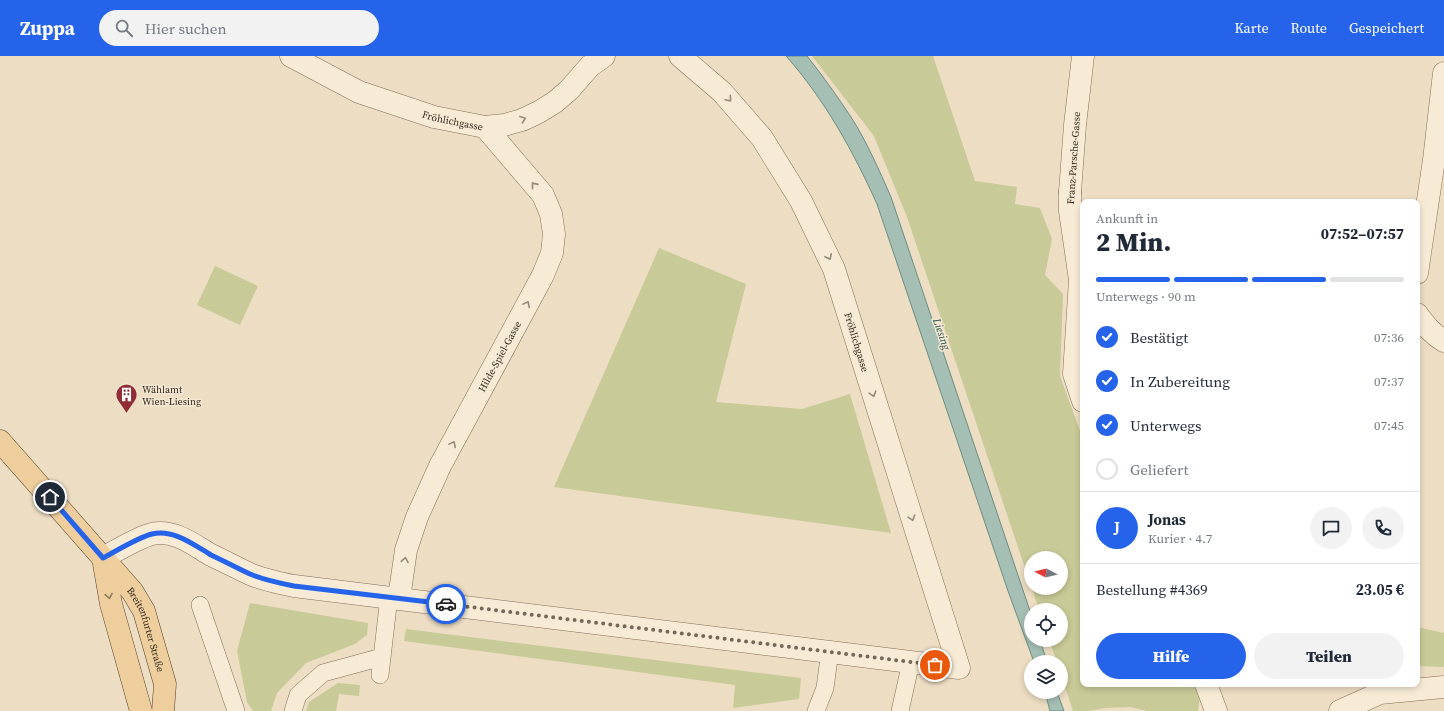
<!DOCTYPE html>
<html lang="de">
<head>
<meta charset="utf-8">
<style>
  body { margin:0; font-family:"Source Serif 4",serif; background:#f2f2f3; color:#1f2937; height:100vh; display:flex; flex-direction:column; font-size:15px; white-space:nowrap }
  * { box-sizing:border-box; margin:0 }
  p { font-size:13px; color:#747a83 }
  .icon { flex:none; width:22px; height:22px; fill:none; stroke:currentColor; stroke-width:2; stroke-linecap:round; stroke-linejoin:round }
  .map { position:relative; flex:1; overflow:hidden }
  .details { position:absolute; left:1080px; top:143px; width:340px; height:488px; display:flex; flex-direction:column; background:#fff; border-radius:8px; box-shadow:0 2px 6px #0003 }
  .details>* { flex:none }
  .needle { width:26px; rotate:277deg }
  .tools { position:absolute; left:1024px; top:495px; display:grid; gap:8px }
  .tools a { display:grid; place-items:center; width:44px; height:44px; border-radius:50%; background:#fff; box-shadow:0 2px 6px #0003; font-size:20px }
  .pin { position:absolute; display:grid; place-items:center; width:34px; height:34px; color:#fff; margin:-17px; border:2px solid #fff; border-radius:50%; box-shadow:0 1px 4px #0007 }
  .courier { position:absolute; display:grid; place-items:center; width:40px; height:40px; margin:-20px; border:3px solid #2563eb; border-radius:50%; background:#fff; color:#222; box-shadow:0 1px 5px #0007 }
  .head em { font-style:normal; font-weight:800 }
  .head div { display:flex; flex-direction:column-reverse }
  .head { display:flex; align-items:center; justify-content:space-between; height:68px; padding:0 16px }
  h1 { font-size:26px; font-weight:800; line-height:30px }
  .bar { display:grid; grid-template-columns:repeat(4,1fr); gap:6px 4px; align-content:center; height:48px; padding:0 16px }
  .bar i { height:5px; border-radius:3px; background:#e0e1e3 }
  .bar .on { background:#2563eb }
  .bar p { grid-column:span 4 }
  .line { display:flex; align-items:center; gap:10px; padding:0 16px; border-top:1px solid #e0e1e3 }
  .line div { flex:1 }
  .round { display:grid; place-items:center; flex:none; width:42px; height:42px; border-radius:21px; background:#f2f2f3 }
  ol { padding:0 16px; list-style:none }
  li { display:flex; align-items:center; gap:12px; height:44px }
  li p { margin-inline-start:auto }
  li .icon { padding:4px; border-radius:50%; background:#2563eb; color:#fff; stroke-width:4 }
  li:last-child { color:#747a83 }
  li i { width:22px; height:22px; border:2px solid #e0e1e3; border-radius:50% }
  .primary-button { display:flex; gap:8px; margin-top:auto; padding:8px 16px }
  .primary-button a { flex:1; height:46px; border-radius:24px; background:#2563eb; color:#fff; font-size:16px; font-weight:800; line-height:46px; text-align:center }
  .primary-button a+a { background:#f2f2f3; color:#1f2937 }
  header { display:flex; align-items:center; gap:24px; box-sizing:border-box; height:56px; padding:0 20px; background:#2563eb; color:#fff }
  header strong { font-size:19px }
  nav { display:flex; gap:22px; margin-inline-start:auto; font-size:14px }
  .search { width:280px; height:36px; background:#f2f2f3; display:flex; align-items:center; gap:10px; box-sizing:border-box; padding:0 14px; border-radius:22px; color:#747a83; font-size:15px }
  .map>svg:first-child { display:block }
  .green { fill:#c8ca97 }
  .water { fill:#a5bfb5; stroke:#6c8d82 }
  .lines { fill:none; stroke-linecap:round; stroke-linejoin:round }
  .service-casing { stroke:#866e5a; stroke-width:18 }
  .pedestrian-casing { stroke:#866e5a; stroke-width:23 }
  .minor-casing { stroke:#866e5a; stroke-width:23 }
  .primary-casing { stroke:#543d2f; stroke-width:23 }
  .service { stroke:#f7ebd6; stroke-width:17 }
  .pedestrian { stroke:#f7ebd6; stroke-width:22 }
  .minor { stroke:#f7ebd6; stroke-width:22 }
  .primary { stroke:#eece9c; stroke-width:22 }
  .oneway { stroke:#968a7a }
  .oneway2 { stroke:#927b5d }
  .done { stroke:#766758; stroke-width:4; stroke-dasharray:0 7.2 }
  .route { stroke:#2563eb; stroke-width:5 }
  .labels { text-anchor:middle; stroke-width:3; stroke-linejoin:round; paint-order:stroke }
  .street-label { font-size:10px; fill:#36281e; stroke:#f4e8d2 }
  .poi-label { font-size:10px; fill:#36281e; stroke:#f4e8d2; text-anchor:start }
  .water-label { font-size:11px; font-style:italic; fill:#2e5550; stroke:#f4e8d2 }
</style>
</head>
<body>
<header>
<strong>Zuppa</strong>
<div class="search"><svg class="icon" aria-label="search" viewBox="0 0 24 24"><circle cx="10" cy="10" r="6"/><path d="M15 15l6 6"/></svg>Hier suchen</div>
<nav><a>Karte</a><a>Route</a><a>Gespeichert</a></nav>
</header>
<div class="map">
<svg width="1444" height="655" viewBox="0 0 1444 655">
  <rect width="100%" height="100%" fill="#ecddc3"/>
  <path class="green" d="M812 0H933L975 125 1017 131 1015 148 1040 152 1052 183 1045 219 1063 238 1060 320 1083 383V628H1195L1200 639 1198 655H1147L1130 651 1105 652 1089 655H1073L1061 619V606H1057L1049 584H1061V554H1039L1032 532H1061V502H1031V530L907 161 874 80Z
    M659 192 746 228 716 346 802 353 850 338 891 477 554 431Z
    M215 210 258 230 240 269 197 249Z
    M250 547 368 567 367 579 355 588 306 607 277 637 271 655H253L247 646 237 595Z
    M1417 571 1444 577V611L1417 610Z
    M406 573 801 622 799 643 733 652 735 629 404 585Z
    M338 627 360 629 359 640 339 638 336 655H306L309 646Z"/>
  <path class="water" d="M786 0H807C823 20 837 40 851 61 867 86 879 114 891 141L1031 558V584H1040L1047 606H1034L1008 535 877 148C853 95 825 44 786 0Z
    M1045 636H1057L1064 655H1050Z"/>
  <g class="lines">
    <defs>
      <path id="service" d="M200 549 236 655
        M380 619 389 541
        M293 655 298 639 323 617 382 601
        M816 655 825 632 830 595
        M900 655 911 606"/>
      <path id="pedestrian" d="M1070 136V155L1080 224 1074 318 1083 345
        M1206 628 1216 655
        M1340 655 1380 637 1444 631"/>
      <g id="minor">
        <path id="s1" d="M291 0 359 36 434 61 485 71 504 69 522 64 539 56 555 46 569 34 590 10 604 0"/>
        <path d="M1070 136 1075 69 1083 0"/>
        <path d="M1417 217 1434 104 1444 17"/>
        <path d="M1417 258C1425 269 1432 278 1444 285"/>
        <path d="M103 502C116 495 139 481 152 478 174 473 194 489 211 499 224 505 237 512 250 518 264 524 279 527 294 530L959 612 834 213 801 145 762 82 722 36 680 0"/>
        <path id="s2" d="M399 542 406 494 417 461 440 410 543 219 552 197 554 178 551 158 543 139 485 71"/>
      </g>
      <g id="primary">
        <path id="s3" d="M0 385 132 535 144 555 165 628 163 655"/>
        <path d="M103 502 111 548 141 655"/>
      </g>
    </defs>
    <use href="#service" class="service-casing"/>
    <use href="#pedestrian" class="pedestrian-casing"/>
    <use href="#minor" class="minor-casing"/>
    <use href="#primary" class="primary-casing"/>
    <use href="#service" class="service"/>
    <use href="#pedestrian" class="pedestrian"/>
    <use href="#minor" class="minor"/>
    <use href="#primary" class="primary"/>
  </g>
  <defs><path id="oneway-chevron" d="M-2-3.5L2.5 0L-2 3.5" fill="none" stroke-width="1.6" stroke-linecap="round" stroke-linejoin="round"/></defs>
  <g class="oneway">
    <use href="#oneway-chevron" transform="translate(729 43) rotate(49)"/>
    <use href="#oneway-chevron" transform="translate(523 63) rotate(-20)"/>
    <use href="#oneway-chevron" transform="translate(534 129) rotate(-129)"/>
    <use href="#oneway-chevron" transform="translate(829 201) rotate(65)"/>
    <use href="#oneway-chevron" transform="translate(527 248) rotate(-62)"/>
    <use href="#oneway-chevron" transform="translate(873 338) rotate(73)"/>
    <use href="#oneway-chevron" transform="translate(453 388) rotate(-62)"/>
    <use href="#oneway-chevron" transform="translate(912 462) rotate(73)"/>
    <use href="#oneway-chevron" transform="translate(405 504) rotate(-81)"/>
  </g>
  <use class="oneway2" href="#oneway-chevron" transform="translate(109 540) rotate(80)"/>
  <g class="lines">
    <path class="done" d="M446 548 935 609"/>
    <path class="route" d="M50 441 103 502C116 495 139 481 152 478 174 473 194 489 211 499 224 505 237 512 250 518 264 524 279 527 294 530L446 548"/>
  </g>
  <defs>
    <symbol id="building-pin" viewBox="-11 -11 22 30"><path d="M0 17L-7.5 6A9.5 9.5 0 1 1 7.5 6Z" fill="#922d35" stroke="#f4e8d2"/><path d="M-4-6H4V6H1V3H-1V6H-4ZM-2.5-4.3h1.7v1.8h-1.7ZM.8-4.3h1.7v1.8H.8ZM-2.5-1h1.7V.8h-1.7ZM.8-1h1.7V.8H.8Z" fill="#fff"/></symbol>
  </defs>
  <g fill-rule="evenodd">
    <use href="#building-pin" x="114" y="326" width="25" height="34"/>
  </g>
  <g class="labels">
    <g class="street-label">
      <text dy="4" stroke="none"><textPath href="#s1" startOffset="175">Fröhlichgasse</textPath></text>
      <text transform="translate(1073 102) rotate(-86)" y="4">Franz-Parsche-Gasse</text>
      <text transform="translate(857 286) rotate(73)" y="4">Fröhlichgasse</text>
      <text dy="4" stroke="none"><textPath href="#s2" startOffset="264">Hilde-Spiel-Gasse</textPath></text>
      <text dy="4" stroke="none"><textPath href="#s3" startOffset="241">Breitenfurter Straße</textPath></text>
    </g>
    <g class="poi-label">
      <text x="142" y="337">Wählamt<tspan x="142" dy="12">Wien-Liesing</tspan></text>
    </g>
    <g class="water-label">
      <text transform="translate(942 278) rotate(71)" y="4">Liesing</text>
    </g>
  </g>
</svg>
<div class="tools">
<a><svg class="needle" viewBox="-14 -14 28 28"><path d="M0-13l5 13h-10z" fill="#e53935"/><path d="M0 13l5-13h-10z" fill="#747a83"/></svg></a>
<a><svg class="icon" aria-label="locate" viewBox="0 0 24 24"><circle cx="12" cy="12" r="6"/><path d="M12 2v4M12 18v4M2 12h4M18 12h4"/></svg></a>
<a><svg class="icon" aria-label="layers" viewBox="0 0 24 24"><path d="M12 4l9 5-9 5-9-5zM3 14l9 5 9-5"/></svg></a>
</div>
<div class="pin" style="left:935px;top:609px;background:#ea580c"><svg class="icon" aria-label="bag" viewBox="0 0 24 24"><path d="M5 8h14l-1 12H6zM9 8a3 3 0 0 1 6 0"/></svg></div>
<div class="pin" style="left:50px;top:441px;background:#1f2937"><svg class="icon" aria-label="home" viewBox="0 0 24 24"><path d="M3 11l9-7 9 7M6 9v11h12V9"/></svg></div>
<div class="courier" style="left:446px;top:548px"><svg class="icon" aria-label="car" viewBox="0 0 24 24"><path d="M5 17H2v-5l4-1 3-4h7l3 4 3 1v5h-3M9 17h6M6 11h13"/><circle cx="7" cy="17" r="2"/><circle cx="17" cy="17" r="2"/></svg></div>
<section class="details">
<div class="head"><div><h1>2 Min.</h1><p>Ankunft in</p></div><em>07:52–07:57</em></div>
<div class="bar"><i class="on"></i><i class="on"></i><i class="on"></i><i></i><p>Unterwegs · 90 m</p></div>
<ol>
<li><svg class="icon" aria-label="check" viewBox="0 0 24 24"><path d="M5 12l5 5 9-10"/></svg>Bestätigt<p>07:36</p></li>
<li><svg class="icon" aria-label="check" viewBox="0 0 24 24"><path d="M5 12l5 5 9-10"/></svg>In Zubereitung<p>07:37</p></li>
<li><svg class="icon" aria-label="check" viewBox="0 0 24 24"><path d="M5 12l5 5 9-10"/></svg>Unterwegs<p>07:45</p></li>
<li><i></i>Geliefert</li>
</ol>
<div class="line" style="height:72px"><b class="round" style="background:#2563eb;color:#fff">J</b><div><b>Jonas</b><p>Kurier · 4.7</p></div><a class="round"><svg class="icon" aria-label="chat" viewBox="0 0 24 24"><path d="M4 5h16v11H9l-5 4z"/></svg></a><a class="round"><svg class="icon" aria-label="phone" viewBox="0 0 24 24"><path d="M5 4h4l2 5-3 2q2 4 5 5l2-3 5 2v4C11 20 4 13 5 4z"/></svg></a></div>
<div class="line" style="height:52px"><div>Bestellung #4369</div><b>23.05 €</b></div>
<div class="primary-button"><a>Hilfe</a><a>Teilen</a></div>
</section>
</div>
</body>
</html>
